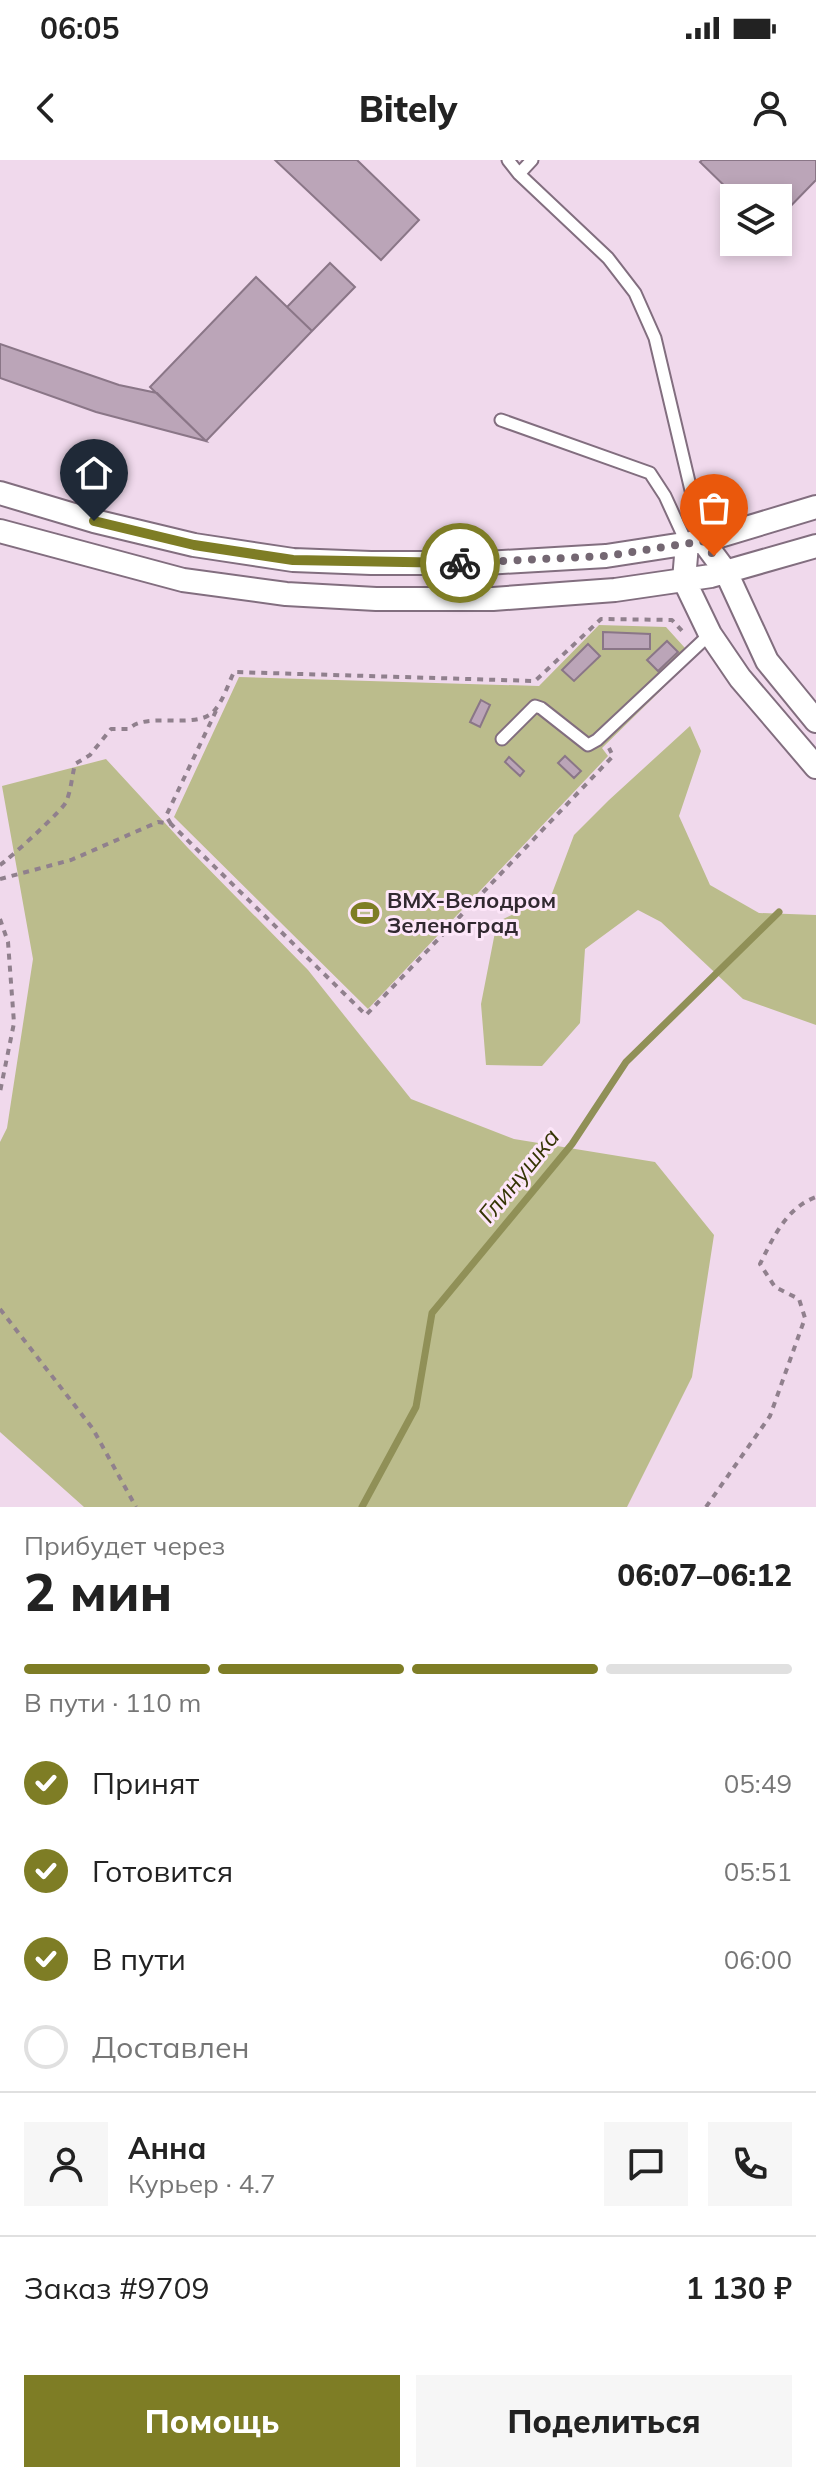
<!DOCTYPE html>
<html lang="ru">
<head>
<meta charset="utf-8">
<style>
  body { margin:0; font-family:Mulish,sans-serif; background:#f6f6f6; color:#222; height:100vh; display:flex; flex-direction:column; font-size:30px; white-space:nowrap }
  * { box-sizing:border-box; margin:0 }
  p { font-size:26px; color:#767676 }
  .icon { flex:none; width:44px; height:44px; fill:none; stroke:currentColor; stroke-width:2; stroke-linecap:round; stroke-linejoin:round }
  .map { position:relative; height:1347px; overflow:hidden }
  .details { display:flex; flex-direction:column; background:#fff; flex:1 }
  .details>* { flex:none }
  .buttons { position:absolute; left:720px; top:24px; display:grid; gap:16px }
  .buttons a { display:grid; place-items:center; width:72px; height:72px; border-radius:0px; background:#fff; box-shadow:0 4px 12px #0003; font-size:40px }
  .pin { position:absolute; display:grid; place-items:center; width:68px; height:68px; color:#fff; margin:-82px -34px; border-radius:50% 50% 50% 0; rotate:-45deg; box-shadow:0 0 8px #0007 }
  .pin .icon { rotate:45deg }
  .courier { position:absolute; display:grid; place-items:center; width:80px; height:80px; margin:-40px; border:6px solid #7e7d25; border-radius:50%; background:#fff; color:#222; box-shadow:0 2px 10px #0007 }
  .overview em { font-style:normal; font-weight:800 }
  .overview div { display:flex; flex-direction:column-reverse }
  .overview { display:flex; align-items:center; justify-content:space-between; height:136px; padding:0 24px }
  h1 { font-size:52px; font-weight:800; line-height:60px }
  .bar { display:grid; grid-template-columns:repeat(4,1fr); gap:12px 8px; align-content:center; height:96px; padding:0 24px }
  .bar i { height:10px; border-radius:6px; background:#e0e0e0 }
  .bar .active { background:#7e7d25 }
  .bar p { grid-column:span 4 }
  .line { display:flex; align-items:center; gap:20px; padding:0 24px; border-top:2px solid #e0e0e0 }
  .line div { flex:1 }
  .round { display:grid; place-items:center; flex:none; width:84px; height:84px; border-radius:0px; background:#f6f6f6 }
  ol { padding:0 24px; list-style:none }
  li { display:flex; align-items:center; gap:24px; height:88px }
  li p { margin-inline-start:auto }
  li .icon { padding:8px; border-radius:50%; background:#7e7d25; color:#fff; stroke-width:4 }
  li:last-child { color:#767676 }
  li i { width:44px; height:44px; border:4px solid #e0e0e0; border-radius:50% }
  .action { display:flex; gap:16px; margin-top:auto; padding:16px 24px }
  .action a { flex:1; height:92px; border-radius:0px; background:#7e7d25; color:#fff; font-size:32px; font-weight:800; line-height:92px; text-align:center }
  .action a+a { background:#f6f6f6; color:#222 }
  .status { display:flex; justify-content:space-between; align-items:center; height:56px; padding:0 40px; background:#fff; direction:ltr }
  .status svg { height:22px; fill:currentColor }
  header { display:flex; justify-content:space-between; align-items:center; height:104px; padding:0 24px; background:#fff; font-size:36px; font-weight:800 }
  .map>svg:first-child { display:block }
  .green { fill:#bbbc8c }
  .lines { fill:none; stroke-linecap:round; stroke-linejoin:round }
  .stream { stroke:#909057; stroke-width:7 }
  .building { fill:#bba5b8; stroke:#8a7687; stroke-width:2 }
  .lane-casing { stroke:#826e7f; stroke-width:15 }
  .street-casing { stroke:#826e7f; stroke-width:26 }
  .path { stroke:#90808d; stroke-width:4; stroke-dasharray:6 6; stroke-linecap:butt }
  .lane { stroke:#fff; stroke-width:11 }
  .street { stroke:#fff; stroke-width:22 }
  .done { stroke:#746772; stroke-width:8; stroke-dasharray:0 14.4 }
  .route { stroke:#7e7d25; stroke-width:10 }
  .labels { text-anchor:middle; stroke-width:6; stroke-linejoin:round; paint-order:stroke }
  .poi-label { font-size:22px; font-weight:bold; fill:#312930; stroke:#fde6f9; text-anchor:start }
  .water-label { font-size:24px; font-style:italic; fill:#353404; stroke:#fde6f9 }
</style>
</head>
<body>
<div class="status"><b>06:05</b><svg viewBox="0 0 49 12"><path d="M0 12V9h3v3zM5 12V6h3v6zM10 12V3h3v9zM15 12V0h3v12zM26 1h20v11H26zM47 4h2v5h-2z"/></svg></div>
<header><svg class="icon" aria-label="back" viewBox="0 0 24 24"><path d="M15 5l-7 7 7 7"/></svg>Bitely<svg class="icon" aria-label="person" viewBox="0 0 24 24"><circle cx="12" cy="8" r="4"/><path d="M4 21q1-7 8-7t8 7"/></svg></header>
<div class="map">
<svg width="816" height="1347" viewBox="0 0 816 1347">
  <rect width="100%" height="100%" fill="#f0d9ec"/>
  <path class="green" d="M599 465 666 467 694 498 602 588 608 596 368 849 174 657 239 517 539 526Z
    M690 566 701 591 679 656 710 725 759 753 816 755V865L743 839 661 762 638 750 585 789 580 863 542 906 486 905 481 844 497 762 522 750 548 744 574 675 609 640Z
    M106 599 188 688 308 810 411 939 514 979 655 1002 714 1075 692 1217 627 1347H84L0 1272V982L7 968 33 799 2 626Z"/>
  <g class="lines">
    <path class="stream" d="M362 1347 416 1247 432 1153 572 984 626 902 779 752"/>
  </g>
  <path class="building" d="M275 0H357L419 60 381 100Z
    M702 0H816V20L778 59V38H737L700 2Z
    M330 103 355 127 312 171 287 147Z
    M256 117 312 171 206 281 150 227Z
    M0 184 119 225 157 233 206 281 96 252 0 218Z
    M603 472 650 474V489H603Z
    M667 481 678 492 658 511 647 500Z
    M588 484 600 496 574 521 562 510Z
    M481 540 490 545 480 567 470 562Z
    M565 596 581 611 574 618 558 603Z
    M509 597 524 611 520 616 505 602Z"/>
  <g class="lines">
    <defs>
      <path id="lane" d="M508 0 519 14 608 98 635 133 655 178 703 381
        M519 14 532 0
        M501 260 650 313 665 336 687 384
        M502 579 535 546 541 548 588 585 597 580 710 474"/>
      <path id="street" d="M0 333 94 361 194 385 293 400 371 403H486L606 396 703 381 816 347
        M0 371 183 420 286 434 376 439H493L615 430 711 416 816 386
        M703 381 726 412 767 501 816 561
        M687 384 684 420 710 474 740 518 816 607"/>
    </defs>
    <use href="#lane" class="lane-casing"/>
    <use href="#street" class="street-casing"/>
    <path class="path" d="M171 664 166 656 216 551
      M0 705C8 700 63 650 66 642 71 631 72 616 75 604L90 595 111 569H129C146 551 195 570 213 552 223 542 228 524 234 512L535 521 601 459 672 460 684 473
      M0 719 71 700 158 662 171 664 366 855 613 596 609 588
      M0 759 8 782 14 863 0 932
      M0 1149 93 1269 136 1347
      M706 1347 770 1256 805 1158 799 1139 775 1127 760 1104C773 1078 786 1048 816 1037"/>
    <use href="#lane" class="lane"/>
    <use href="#street" class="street"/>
  </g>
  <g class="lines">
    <path class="done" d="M460 403 606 396 703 381 714 396"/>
    <path class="route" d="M94 361 194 385 293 400 460 403"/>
  </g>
  <defs>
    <symbol id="stadium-bare" viewBox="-9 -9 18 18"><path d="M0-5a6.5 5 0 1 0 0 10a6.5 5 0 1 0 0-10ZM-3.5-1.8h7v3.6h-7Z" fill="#7e7d25" stroke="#fde6f9" stroke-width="2.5" paint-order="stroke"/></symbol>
  </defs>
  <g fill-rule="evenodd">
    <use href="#stadium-bare" x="345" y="733" width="40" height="40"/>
  </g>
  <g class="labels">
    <g class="poi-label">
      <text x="387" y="748">BMX-Велодром<tspan x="387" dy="25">Зеленоград</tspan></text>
    </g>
    <g class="water-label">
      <text transform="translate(519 1016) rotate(-51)" y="8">Глинушка</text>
    </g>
  </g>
</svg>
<div class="buttons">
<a><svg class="icon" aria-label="layers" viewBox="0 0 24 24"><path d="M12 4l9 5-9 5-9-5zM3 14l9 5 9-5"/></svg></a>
</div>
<div class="pin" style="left:714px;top:396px;background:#ea580c"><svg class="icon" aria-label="bag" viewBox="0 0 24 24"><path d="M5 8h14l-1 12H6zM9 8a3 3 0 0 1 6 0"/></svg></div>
<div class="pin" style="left:94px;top:361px;background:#1f2937"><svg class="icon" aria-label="home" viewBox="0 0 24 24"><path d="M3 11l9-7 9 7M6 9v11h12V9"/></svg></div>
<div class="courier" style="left:460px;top:403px"><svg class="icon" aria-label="bike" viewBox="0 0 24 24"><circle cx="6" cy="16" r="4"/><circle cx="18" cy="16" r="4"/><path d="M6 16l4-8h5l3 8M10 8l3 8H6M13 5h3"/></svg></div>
</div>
<section class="details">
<div class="overview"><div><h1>2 мин</h1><p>Прибудет через</p></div><em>06:07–06:12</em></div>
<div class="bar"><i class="active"></i><i class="active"></i><i class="active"></i><i></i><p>В пути · 110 m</p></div>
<ol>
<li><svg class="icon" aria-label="check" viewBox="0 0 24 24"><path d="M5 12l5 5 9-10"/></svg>Принят<p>05:49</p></li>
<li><svg class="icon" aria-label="check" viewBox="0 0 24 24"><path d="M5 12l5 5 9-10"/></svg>Готовится<p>05:51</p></li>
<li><svg class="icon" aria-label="check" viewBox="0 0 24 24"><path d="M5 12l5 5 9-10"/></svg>В пути<p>06:00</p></li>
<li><i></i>Доставлен</li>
</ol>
<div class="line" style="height:144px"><a class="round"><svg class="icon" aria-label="person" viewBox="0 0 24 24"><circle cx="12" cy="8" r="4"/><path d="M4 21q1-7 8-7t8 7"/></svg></a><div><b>Анна</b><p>Курьер · 4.7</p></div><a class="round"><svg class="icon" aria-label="chat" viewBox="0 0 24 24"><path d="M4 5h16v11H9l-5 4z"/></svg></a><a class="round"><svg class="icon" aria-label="phone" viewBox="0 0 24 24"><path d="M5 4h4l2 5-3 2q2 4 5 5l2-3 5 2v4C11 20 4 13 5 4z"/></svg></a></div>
<div class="line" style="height:104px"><div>Заказ #9709</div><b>1 130 ₽</b></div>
<div class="action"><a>Помощь</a><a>Поделиться</a></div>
</section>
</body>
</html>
